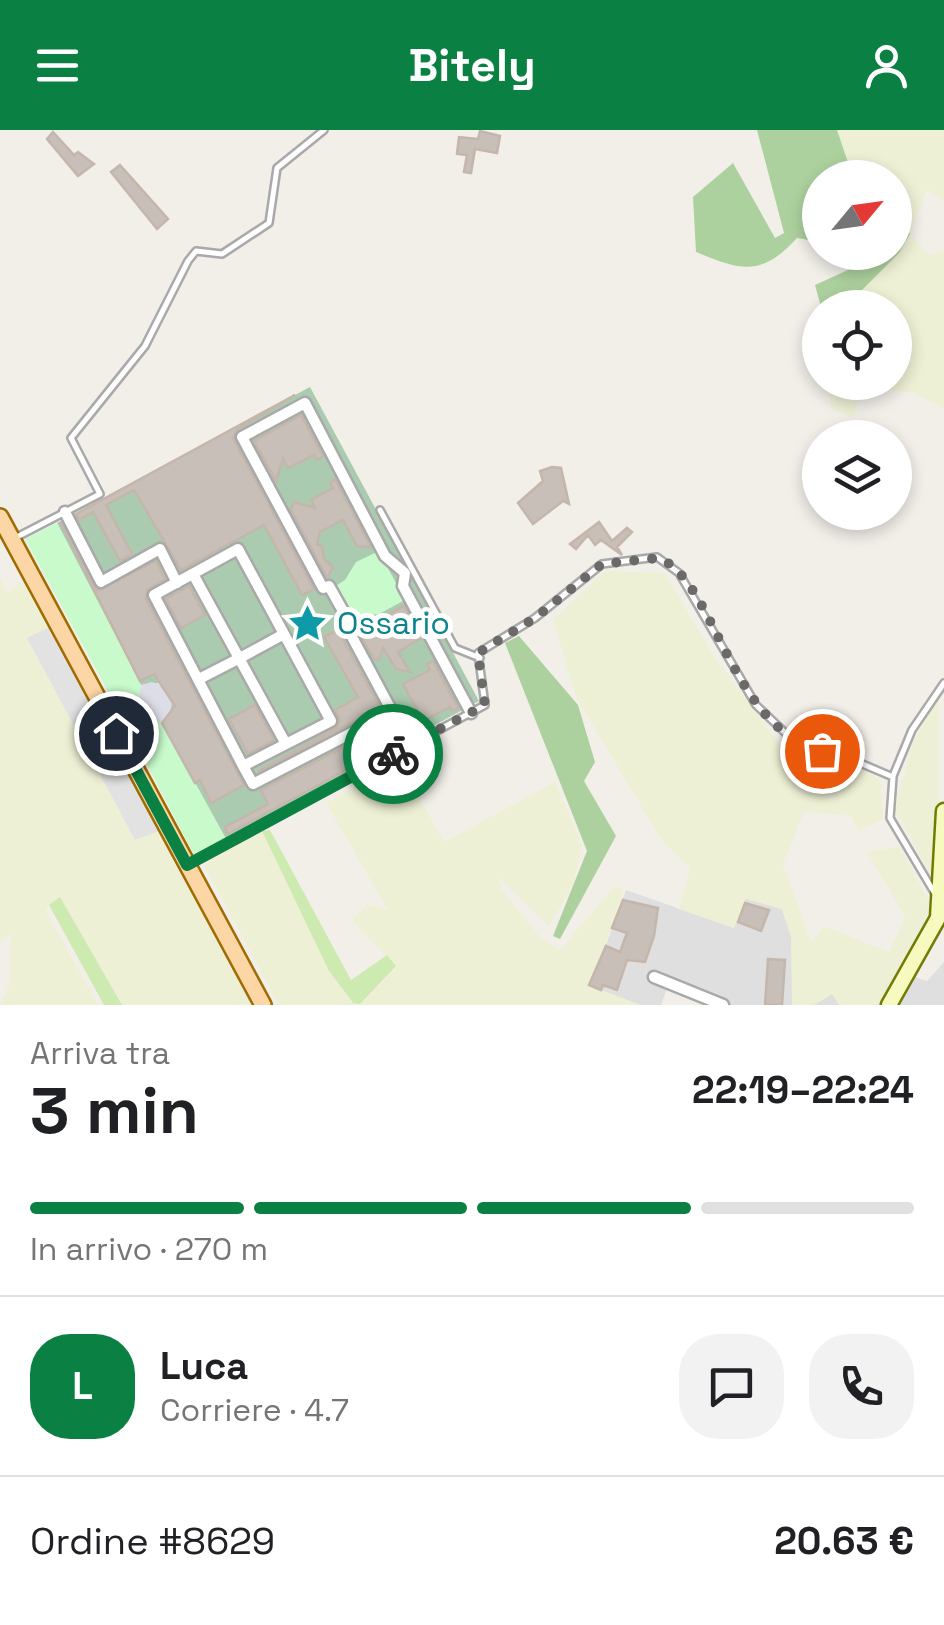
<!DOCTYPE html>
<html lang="it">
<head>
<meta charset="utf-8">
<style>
  body { margin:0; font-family:"Space Grotesk",sans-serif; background:#f2f2f2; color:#202124; height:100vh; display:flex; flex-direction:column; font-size:38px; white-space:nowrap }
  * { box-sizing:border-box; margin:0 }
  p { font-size:32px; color:#757577 }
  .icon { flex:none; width:55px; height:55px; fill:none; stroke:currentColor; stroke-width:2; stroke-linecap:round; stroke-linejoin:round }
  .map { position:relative; height:875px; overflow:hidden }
  .side { display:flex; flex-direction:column; background:#fff; flex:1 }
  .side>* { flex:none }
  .needle { width:65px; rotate:61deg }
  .controls { position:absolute; left:802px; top:30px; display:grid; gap:20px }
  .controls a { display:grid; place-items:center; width:110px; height:110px; border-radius:50%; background:#fff; box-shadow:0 5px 15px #0003; font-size:50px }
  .pin { position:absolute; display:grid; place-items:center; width:85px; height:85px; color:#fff; margin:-42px; border:5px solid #fff; border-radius:50%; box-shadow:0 2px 10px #0007 }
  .courier { position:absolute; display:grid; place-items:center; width:100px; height:100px; margin:-50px; border:8px solid #0b8043; border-radius:50%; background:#fff; color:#222; box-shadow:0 2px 12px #0007 }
  .overview em { font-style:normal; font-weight:700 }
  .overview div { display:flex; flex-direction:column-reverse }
  .overview { display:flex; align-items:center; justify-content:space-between; height:170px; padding:0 30px }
  h1 { font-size:65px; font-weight:700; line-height:75px }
  .bar { display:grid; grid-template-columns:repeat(4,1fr); gap:15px 10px; align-content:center; height:120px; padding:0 30px }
  .bar i { height:12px; border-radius:8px; background:#e0e0e0 }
  .bar .current { background:#0b8043 }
  .bar p { grid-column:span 4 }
  .line { display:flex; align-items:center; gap:25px; padding:0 30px; border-top:2px solid #e0e0e0 }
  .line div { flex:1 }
  .round { display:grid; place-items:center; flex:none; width:105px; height:105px; border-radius:40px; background:#f2f2f2 }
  header { display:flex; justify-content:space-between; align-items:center; height:130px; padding:0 30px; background:#0b8043; color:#fff; font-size:45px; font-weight:700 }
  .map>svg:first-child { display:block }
  .residential { fill:#e0dfdf }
  .farmland { fill:#eef0d5 }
  .grass { fill:#cdebb0 }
  .forest { fill:#add19e }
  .cemetery { fill:#aacbaf }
  .park { fill:#c8facc }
  .parking { fill:#e2e2e2 }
  .plaza { fill:#dddde8 }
  .building { fill:#c7bfb8; stroke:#c4b6ab; stroke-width:2.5 }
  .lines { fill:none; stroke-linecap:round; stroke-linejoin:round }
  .lane-casing { stroke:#a9a9a9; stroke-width:10 }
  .street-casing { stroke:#a9a9a9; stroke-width:15 }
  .secondary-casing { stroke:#707d05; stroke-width:19 }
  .primary-casing { stroke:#a06b00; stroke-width:20 }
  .lane { stroke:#fff; stroke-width:5 }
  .street { stroke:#fff; stroke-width:10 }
  .secondary { stroke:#f7fabf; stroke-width:14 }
  .primary { stroke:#fcd6a4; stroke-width:15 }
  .done { stroke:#6b6a68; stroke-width:10; stroke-dasharray:0 18 }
  .route { stroke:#0b8043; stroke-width:12 }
  .labels { text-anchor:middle; stroke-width:10; stroke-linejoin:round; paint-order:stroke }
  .culture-label { font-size:32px; fill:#0d838f; stroke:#fff; text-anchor:start }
</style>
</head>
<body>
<header><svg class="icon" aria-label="menu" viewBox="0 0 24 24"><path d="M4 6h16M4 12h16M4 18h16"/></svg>Bitely<svg class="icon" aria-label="person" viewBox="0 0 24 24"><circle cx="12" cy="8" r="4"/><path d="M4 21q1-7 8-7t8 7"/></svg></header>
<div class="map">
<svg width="944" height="875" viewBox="0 0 944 875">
  <rect width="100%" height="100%" fill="#f2efe9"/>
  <path class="residential" d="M626 760 734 798 746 768 782 779 791 806 927 851 944 832V875H711L668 856 661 875H640L591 857Z"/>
  <path class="farmland" d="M837 0H944V71L927 59 910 104 929 125 944 120V279L913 262 858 260 854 287 830 278 832 253 895 252V178L845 177 899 123 910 104 895 81V48L853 47Z
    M605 441 665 443 713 525 787 624 835 629 873 644 881 654 883 689 859 701 851 686 804 682 783 734 811 812 824 796 889 822 905 787 867 722 899 716 932 777 927 795 880 875H839L832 864 814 875H792L791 806 782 779 746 769 734 798 679 779 690 738 662 711 576 567 553 490Z
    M0 447 7 463 26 449 52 496 28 508 135 710 162 700 255 875H122L60 768 45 779 98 875H0L9 855 11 804 0 812Z
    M939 568V760L895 680 912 613Z
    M399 632 444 712 555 652 582 715 573 754 549 797 499 748 502 760 541 808 560 820 615 756 624 761 591 856 640 875H279L205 737 206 731 262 701 329 841 351 872 360 874 396 836 352 791 367 774 388 780 326 673Z"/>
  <path class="grass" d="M270 700 351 850 387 825 396 836 360 874 353 873 329 841 262 701Z
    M60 767 122 875H104L49 775Z"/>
  <path class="forest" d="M757 0H837L853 47 820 48V112L797 108C761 147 742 141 696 122L693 67 733 33 775 108 784 103Z
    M896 81 910 104 899 123 845 177H821L815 155 872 129 866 123 895 122Z
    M519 506 578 575 595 632 584 651 616 706 560 809 553 806 587 721 505 513Z"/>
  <path class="cemetery" d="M310 257 479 571 226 709 162 593 169 587 160 553 141 555 57 393Z"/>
  <path class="park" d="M57 393 141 555 138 574 120 583 25 409Z
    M379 421 405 470 379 484 351 487 334 457 345 450 356 432Z
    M143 585 162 593 226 709 194 725 126 594Z"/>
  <path class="parking" d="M52 496 162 700 135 710 27 508Z"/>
  <path class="plaza" d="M152 552 163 556 172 573 169 587 162 593 143 585 126 594 120 583 138 574 141 555Z"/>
  <path class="building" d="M480 1 500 6 497 23 475 19 471 43 464 42 467 25 457 24 459 7 478 9Z
    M53 2 74 25 78 22 94 34 78 46 47 9Z
    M120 35 168 89 157 99 111 42Z
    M295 265 238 299 233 308 314 459 302 465 264 395 181 440 134 360 106 375 132 424 120 431 93 382 79 390 76 384Z
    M301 285 323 326 317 330 314 325 288 338 283 329 276 351 254 311Z
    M552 337 561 338 569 374 563 371 533 394 518 373 543 351 540 341Z
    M335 349 371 417 357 416 343 390 320 402 317 414 322 416 324 429 333 437 327 448 291 380 294 372 315 378 311 370 333 358 330 353Z
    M60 392 97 460 156 431 165 449 147 460 146 469 244 655 211 673 200 650 195 653 162 593 175 576 154 544 140 551Z
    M599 392 612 411 627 398 632 402 617 417 622 425 601 410 595 415 588 405 576 419 570 414Z
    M189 456 205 485 181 498 166 469Z
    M404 476 421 508 398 522 410 542 396 539 383 518 379 530 374 529 355 495 365 497Z
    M338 500 380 578 257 642 336 598 340 590 335 580 358 567 324 507Z
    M433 531 458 578 452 581 450 577 423 591 403 554 430 540 427 534Z
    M255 575 274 610 248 624 229 589Z
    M389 594 398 612 228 704 225 697 268 674 261 660Z
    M623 770 658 778 654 806 645 832 627 830 617 860 603 855 601 860 589 855 606 816 620 822 627 803 612 798Z
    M745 773 769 780 761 801 738 792Z
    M768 829 785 830 782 875H765Z"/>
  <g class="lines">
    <defs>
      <path id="lane" d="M380 380 455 518 480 528
        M15 408 100 364 71 308 145 216 188 131 196 121 222 124 269 93 277 38 324 0
        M893 646 912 600 944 553
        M190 734 485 575 478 523 535 488 602 434 657 427 679 443 756 575 798 615 846 627 893 647 890 688 934 762"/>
      <path id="street" d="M65 382 101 452 160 419 177 453
        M238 419 331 591 243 636 154 465Z
        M193 444 286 614
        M240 528 284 504
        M199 549 236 530
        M410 615 344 492 348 490 329 456 323 458 242 307 305 273 385 426 405 443 403 456 471 583
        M243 636 253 654 392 582
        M654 847 723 875"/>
      <path id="secondary" d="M889 875 938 788 944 681"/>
      <path id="primary" d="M0 387 263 875"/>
    </defs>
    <use href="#lane" class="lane-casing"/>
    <use href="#street" class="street-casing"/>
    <use href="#secondary" class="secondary-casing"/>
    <use href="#primary" class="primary-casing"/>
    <use href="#lane" class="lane"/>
    <use href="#street" class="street"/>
    <use href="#secondary" class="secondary"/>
    <use href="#primary" class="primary"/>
  </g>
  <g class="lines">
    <path class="done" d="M393 624 485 575 478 523 535 488 602 434 658 428C715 448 729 598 822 621"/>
    <path class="route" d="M116 603 187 735 393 624"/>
  </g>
  <defs>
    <symbol id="sight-bare" viewBox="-9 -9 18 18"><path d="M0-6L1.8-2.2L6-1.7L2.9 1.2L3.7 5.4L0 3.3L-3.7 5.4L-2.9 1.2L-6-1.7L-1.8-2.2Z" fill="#0f9aa8" stroke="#fff" stroke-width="2.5" paint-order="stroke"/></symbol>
  </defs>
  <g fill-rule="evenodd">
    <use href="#sight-bare" x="280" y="466" width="55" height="55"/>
  </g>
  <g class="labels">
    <g class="culture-label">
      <text x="337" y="504">Ossario</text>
    </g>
  </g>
</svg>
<div class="controls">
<a><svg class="needle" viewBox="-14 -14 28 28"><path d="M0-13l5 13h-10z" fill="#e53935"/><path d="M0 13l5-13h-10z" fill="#757577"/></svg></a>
<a><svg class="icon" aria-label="locate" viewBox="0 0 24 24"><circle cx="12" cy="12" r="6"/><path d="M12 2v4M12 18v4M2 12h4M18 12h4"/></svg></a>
<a><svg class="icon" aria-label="layers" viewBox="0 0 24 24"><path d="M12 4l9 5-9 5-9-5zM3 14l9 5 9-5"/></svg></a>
</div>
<div class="pin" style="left:822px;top:621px;background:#ea580c"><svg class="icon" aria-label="bag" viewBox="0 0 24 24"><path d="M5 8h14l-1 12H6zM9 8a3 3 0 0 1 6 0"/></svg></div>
<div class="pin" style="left:116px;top:603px;background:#1f2937"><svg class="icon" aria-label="home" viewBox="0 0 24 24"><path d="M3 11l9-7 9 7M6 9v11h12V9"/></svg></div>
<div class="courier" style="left:393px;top:624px"><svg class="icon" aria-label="bike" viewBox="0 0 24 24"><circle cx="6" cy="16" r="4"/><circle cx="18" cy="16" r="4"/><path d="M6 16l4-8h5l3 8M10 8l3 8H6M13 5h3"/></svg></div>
</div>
<section class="side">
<div class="overview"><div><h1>3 min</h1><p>Arriva tra</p></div><em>22:19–22:24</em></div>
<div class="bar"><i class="current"></i><i class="current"></i><i class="current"></i><i></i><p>In arrivo · 270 m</p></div>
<div class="line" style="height:180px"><b class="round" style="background:#0b8043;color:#fff">L</b><div><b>Luca</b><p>Corriere · 4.7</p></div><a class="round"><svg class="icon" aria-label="chat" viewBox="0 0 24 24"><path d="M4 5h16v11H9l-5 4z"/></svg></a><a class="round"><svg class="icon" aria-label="phone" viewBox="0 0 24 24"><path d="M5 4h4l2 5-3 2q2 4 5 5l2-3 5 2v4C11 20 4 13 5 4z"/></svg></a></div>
<div class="line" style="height:130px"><div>Ordine #8629</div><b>20.63 €</b></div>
</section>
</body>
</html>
